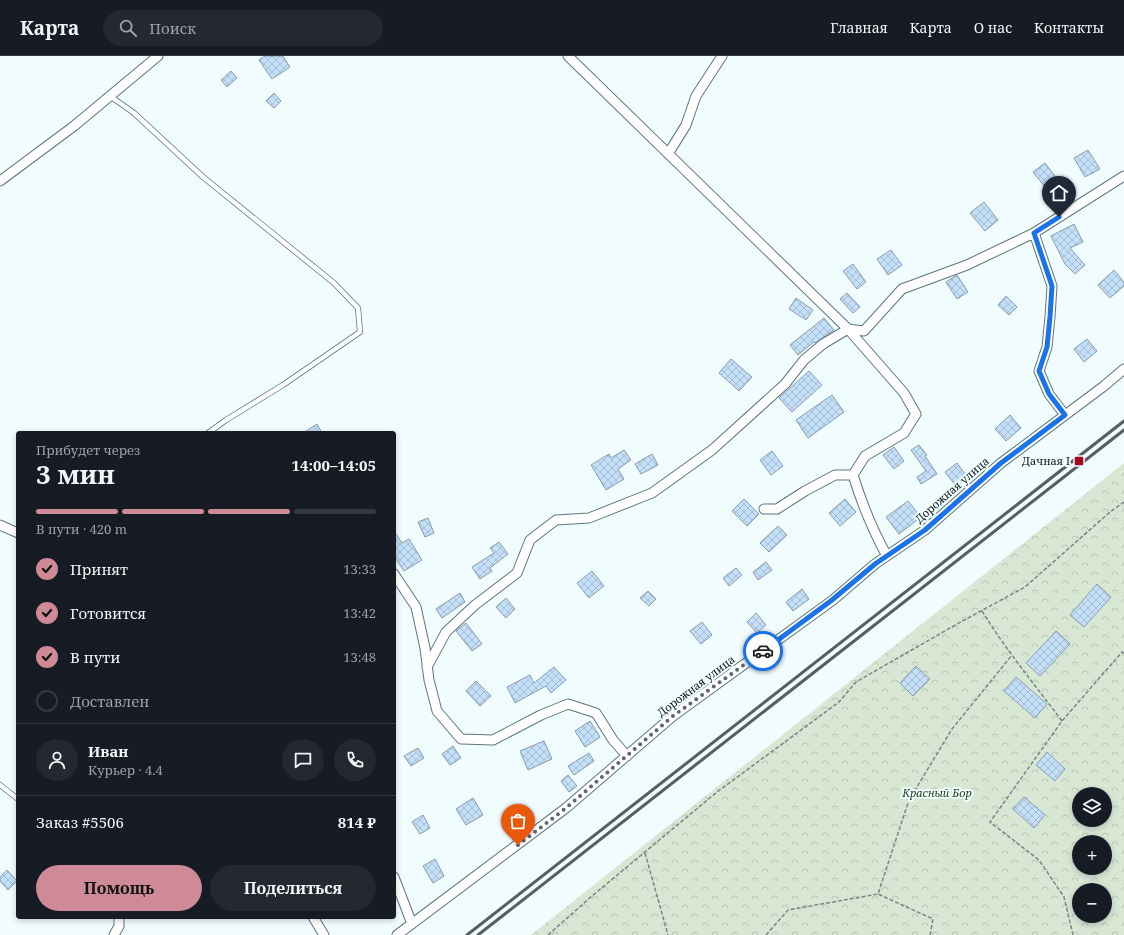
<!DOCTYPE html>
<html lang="ru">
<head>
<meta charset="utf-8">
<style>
  body { margin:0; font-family:"Noto Serif",serif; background:#242831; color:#f1f3f6; height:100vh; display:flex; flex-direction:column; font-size:15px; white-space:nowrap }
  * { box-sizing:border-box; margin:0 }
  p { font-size:13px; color:#9ea1a6 }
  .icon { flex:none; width:22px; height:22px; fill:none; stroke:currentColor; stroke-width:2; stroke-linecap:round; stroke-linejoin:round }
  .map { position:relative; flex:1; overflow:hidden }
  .side { position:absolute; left:16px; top:375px; width:380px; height:488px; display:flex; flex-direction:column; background:#171b24; border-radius:4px; box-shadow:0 2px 6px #0003 }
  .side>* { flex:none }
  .tools { position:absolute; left:1072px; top:731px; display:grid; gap:8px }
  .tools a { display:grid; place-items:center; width:40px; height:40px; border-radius:50%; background:#171b24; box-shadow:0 2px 6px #0003; font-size:20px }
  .pin { position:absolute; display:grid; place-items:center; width:34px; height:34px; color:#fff; margin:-41px -17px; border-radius:50% 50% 50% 0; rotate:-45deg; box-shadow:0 0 4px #0007 }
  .pin .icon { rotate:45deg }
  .courier { position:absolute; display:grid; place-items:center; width:40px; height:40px; margin:-20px; border:3px solid #1a73e8; border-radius:50%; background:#fff; color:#222; box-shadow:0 1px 5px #0007 }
  .summary em { font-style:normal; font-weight:700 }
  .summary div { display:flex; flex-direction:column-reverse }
  .summary { display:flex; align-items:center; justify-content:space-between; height:68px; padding:0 20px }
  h1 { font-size:26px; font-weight:700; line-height:30px }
  .bar { display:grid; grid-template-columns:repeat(4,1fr); gap:6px 4px; align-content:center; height:48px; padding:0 20px }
  .bar i { height:5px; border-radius:3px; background:#363941 }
  .bar .selected { background:#ce8a96 }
  .bar p { grid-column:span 4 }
  .line { display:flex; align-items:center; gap:10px; padding:0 20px; border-top:1px solid #363941 }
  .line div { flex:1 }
  .round { display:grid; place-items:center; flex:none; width:42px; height:42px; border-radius:21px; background:#242831 }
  ol { padding:0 20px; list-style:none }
  li { display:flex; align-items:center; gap:12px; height:44px }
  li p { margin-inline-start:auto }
  li .icon { padding:4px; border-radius:50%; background:#ce8a96; color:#111; stroke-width:4 }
  li:last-child { color:#9ea1a6 }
  li i { width:22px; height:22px; border:2px solid #363941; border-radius:50% }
  .action { display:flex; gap:8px; margin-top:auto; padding:8px 20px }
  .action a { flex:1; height:46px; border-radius:24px; background:#ce8a96; color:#111; font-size:16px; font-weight:700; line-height:46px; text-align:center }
  .action a+a { background:#242831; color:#f1f3f6 }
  header { display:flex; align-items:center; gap:24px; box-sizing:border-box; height:56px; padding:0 20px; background:#171b24; border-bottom:1px solid #363941 }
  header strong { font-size:19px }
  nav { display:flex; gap:22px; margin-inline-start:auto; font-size:14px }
  .search { width:280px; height:36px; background:#242831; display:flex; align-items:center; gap:10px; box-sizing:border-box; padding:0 14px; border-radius:22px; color:#9ea1a6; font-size:15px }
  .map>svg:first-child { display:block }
  .forest { fill:url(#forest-crowns); fill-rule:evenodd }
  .building { fill:url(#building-cross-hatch); stroke:#8a9bab }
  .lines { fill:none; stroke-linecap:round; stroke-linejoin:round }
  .lane-casing { stroke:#5d767b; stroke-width:6 }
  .street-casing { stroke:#5d767b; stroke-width:11 }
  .path { stroke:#7a8486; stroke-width:1.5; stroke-dasharray:4 2; stroke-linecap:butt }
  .lane { stroke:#fff; stroke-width:4.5 }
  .street { stroke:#fff; stroke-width:9 }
  .rail { stroke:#555f61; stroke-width:3 }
  .done { stroke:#5d686a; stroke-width:4; stroke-dasharray:0 7.2 }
  .route { stroke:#1a73e8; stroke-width:5 }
  .poi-dot { fill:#a40920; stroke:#f1fcfe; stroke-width:1.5 }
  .labels { text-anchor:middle; stroke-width:4; stroke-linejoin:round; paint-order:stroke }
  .poi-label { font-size:11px; fill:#0e181a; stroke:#f1fcfe; text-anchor:end }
  .street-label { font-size:11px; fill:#0e181a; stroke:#f1fcfe }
  .park-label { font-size:11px; font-style:italic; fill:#1f421c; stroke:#f1fcfe }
</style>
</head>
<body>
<header>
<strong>Карта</strong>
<div class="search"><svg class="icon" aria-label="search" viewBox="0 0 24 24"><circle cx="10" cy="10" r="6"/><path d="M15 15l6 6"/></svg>Поиск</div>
<nav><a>Главная</a><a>Карта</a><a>О нас</a><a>Контакты</a></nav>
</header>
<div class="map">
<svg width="1124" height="879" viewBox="0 0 1124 879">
  <defs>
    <pattern id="forest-crowns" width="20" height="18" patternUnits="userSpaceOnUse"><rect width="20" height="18" fill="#d7e7d4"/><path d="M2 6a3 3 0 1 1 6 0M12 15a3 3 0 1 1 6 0" fill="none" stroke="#b7c5b5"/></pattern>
    <pattern id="building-cross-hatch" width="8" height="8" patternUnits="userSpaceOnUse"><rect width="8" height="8" fill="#c4dff8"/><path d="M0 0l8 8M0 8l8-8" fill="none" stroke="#a7bfd4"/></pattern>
  </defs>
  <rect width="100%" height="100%" fill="#f1fcfe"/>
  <path class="forest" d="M1124 407V879H531ZM1079 738H1105V764H1079ZM1079 786H1105V812H1079ZM1079 834H1105V860H1079Z"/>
  <path class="building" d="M265 0H283L290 11 272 23 259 4Z
    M231 15 237 22 227 31 221 24Z
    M274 37 281 45 274 52 266 45Z
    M1088 94 1100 113 1085 121 1074 102Z
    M1045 107 1060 127 1049 136 1033 116Z
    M984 146 998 164 985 175 970 157Z
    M1074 168 1083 186 1070 192 1085 209 1075 218 1065 208 1051 180Z
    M891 194 902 209 888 219 877 203Z
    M853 208 866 226 857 233 843 215Z
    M1114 214 1124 226V230L1110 242 1098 229Z
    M957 219 968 236 957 243 946 226Z
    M847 237 860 251 853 257 840 243Z
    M1006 240 1017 251 1009 259 998 249Z
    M796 242 813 254 806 264 789 253Z
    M824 262 834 274 815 287 814 286 798 299 790 289Z
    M1087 283 1097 295 1084 306 1074 293Z
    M731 303 752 321 739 335 719 317Z
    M809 315 822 329 792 356 779 342Z
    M832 339 844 356 808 382 796 364Z
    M1010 359 1021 372 1006 385 995 373Z
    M317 368 322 377H303Z
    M919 389 927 399 925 400 937 418 921 428 917 421 926 415 911 394Z
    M894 391 904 405 894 413 883 399Z
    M624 394 631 404 618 413 624 423 606 434 591 409 609 398 611 402Z
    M772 395 783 410 771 419 760 404Z
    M652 398 658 409 641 418 635 408Z
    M957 407 968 422 956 430 945 416Z
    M744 443 759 458 747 470 732 455Z
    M845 443 856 456 840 470 829 457Z
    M908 445 921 461 899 478 886 461Z
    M428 462 434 477 425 481 418 466Z
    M778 470 787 479 769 496 760 487Z
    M394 475 402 487 409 483 422 504 404 515 394 500Z
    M499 486 508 498 490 512 492 515 480 523 472 511 494 497 490 492Z
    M766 506 772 514 758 524 753 516Z
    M736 512 742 519 729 530 723 522Z
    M592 515 604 530 589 542 577 527Z
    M1097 528 1111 541 1084 571 1070 559Z
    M802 533 809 543 793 555 786 546Z
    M648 535 656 543 649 550 640 542Z
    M460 537 465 546 442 562 436 553Z
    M506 542 515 553 506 562 496 551Z
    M756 557 766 569 757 577 747 566Z
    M702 566 712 579 701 588 690 575Z
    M466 567 482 588 472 595 456 575Z
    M1056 575 1070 588 1040 620 1026 607Z
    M916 610 930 623 913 640 900 627Z
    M554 611 566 624 551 637 546 630 515 647 507 631 530 619 534 627Z
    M1016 621 1047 648 1035 662 1004 635Z
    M476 625 491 640 480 650 466 635Z
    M590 665 600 681 585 691 575 675Z
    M544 685 552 703 528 714 520 695Z
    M453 690 461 702 450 709 442 698Z
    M418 692 424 702 411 710 404 700Z
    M1047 696 1065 713 1055 725 1036 709Z
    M589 697 594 705 574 719 568 710Z
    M568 719 577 730 569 736 561 725Z
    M1024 741 1045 759 1034 772 1013 753Z
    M473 742 483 759 466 769 456 753Z
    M423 759 430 772 420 778 412 766Z
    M435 803 444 820 433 827 423 810Z
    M7 814 17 825 8 834 0 825V821Z"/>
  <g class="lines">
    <defs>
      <path id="lane" d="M110 40 134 57 203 121 334 227 358 252 360 276 283 329 226 364 208 377
        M0 729 18 743"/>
      <path id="street" d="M568 0 848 273 904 337 916 358 904 377 865 400 853 419C862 448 873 475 887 500
        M668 98 686 69 696 40 722 0
        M0 125 74 70 158 0
        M1034 177 1052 230 1050 261 1047 291 1039 315 1049 338 1065 359
        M764 453H777L805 435 835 419H853
        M0 469 18 477
        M394 518 416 551 425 592 429 624 437 655 461 683 493 684 541 659 568 648 596 657 613 684 627 700
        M427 611 446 576 475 549 517 517 530 484 556 464 589 462 652 437 712 394 785 328 804 304 823 288 848 273 864 275 902 233 967 209 1034 177 1124 120
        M394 821 412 868
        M313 861 324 879
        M114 879 119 870V861
        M397 879 566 752 673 660 833 544 875 508 925 474 1001 407 1104 330 1124 313"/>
    </defs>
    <use href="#lane" class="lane-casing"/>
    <use href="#street" class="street-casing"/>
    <path class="path" d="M982 555C1006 594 1035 629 1062 665
      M645 797 668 879
      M548 879 592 840 717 736 839 646 856 626 957 568 1025 531 1110 456 1124 446
      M766 879 788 854 878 838
      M930 879 933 863 878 838 909 744 952 673 1012 599
      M1073 879 1064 841 1039 804 990 766 1062 665 1122 596 1124 597"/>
    <use href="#lane" class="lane"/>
    <use href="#street" class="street"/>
    <path class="rail" d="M467 879 1124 365
      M478 879 1124 374"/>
  </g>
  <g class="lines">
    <path class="done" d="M518 789 566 752 673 660 763 595"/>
    <path class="route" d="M763 595 832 544 875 508 925 474 1001 407 1065 359 1049 338 1039 315 1047 291 1050 261 1052 230 1034 177 1059 161"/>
  </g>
  <rect class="poi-dot" x="1074" y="400" width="10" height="10" rx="2"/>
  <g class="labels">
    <g class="poi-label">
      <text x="1070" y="409">Дачная I</text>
    </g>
    <g class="street-label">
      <text transform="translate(952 434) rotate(-41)" y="4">Дорожная улица</text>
      <text transform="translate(696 630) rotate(-37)" y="4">Дорожная улица</text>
    </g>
    <g class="park-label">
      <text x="937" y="741">Красный Бор</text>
    </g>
  </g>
</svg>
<div class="tools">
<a><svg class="icon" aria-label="layers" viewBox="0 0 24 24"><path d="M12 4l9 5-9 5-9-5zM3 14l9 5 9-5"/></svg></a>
<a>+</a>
<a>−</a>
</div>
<div class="pin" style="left:518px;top:789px;background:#ea580c"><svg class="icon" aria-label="bag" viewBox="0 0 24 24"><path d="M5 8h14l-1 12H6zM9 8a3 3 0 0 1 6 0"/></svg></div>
<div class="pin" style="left:1059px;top:161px;background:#1f2937"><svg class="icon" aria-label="home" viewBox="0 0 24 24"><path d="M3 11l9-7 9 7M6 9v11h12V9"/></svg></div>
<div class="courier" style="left:763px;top:595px"><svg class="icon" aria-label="car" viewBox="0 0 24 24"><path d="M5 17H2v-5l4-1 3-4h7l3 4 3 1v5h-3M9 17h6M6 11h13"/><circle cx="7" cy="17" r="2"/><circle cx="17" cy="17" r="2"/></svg></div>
<section class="side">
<div class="summary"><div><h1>3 мин</h1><p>Прибудет через</p></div><em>14:00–14:05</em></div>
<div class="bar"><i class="selected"></i><i class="selected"></i><i class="selected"></i><i></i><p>В пути · 420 m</p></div>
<ol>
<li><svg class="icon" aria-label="check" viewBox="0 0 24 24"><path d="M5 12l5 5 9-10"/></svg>Принят<p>13:33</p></li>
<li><svg class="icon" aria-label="check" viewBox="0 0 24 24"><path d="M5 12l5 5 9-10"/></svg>Готовится<p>13:42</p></li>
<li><svg class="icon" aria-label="check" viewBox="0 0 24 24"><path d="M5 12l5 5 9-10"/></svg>В пути<p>13:48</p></li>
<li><i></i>Доставлен</li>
</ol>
<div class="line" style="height:72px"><a class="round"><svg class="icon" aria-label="person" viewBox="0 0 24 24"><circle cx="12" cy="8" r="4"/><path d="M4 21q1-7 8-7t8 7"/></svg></a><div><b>Иван</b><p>Курьер · 4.4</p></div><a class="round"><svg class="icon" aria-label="chat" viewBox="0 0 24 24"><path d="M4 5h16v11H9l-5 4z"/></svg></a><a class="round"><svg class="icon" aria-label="phone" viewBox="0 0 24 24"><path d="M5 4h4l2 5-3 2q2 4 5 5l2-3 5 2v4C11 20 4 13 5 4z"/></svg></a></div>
<div class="line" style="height:52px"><div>Заказ #5506</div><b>814 ₽</b></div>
<div class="action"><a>Помощь</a><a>Поделиться</a></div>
</section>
</div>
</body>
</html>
